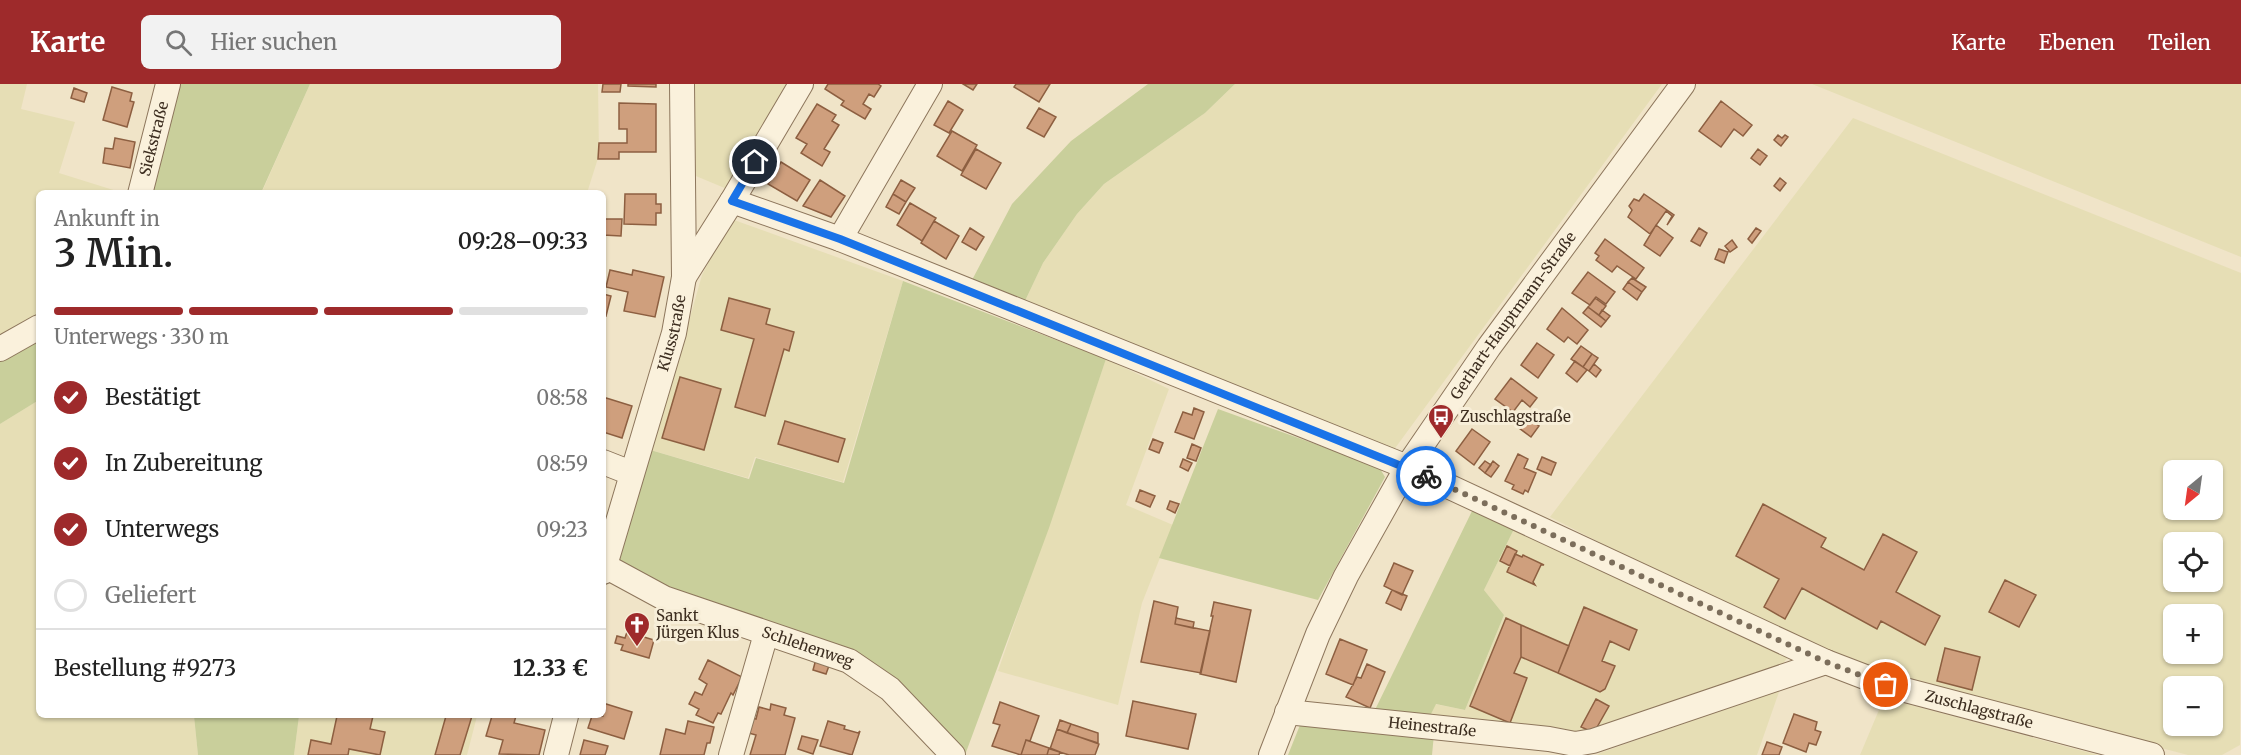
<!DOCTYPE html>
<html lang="de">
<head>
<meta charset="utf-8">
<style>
  body { margin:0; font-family:Merriweather,serif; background:#f2f2f2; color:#222; height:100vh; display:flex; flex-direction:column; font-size:22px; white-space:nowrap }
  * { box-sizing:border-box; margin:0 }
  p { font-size:20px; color:#767676 }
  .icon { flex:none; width:33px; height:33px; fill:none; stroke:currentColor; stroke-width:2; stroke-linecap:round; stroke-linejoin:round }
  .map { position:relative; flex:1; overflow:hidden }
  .panel { position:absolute; left:36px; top:106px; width:570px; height:528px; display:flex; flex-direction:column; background:#fff; border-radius:9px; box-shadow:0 2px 4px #0004 }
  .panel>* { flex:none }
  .needle { width:39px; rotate:209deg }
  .fabs { position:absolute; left:2163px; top:376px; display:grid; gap:12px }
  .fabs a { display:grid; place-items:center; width:60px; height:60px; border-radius:9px; background:#fff; box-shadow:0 2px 4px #0004; font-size:30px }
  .pin { position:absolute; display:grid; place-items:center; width:51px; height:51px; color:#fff; margin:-26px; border:3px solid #fff; border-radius:50%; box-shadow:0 2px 6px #0007 }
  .courier { position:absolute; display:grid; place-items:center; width:60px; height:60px; margin:-30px; border:4px solid #1a73e8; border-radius:50%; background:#fff; color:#222; box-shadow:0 2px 8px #0007 }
  .head em { font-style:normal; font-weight:600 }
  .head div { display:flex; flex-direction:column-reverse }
  .head { display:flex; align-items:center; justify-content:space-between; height:102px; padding:0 18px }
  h1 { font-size:39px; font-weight:600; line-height:45px }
  .bar { display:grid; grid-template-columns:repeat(4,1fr); gap:9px 6px; align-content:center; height:72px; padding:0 18px }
  .bar i { height:8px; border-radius:4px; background:#e0e0e0 }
  .bar .active { background:#9e2a2b }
  .bar p { grid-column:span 4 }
  .line { display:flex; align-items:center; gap:15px; padding:0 18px; border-top:2px solid #e0e0e0 }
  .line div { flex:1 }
  ol { padding:0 18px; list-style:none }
  li { display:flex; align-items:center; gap:18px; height:66px }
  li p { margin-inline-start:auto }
  li .icon { padding:6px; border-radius:50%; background:#9e2a2b; color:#fff; stroke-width:4 }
  li:last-child { color:#767676 }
  li i { width:33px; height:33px; border:3px solid #e0e0e0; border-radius:50% }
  header { display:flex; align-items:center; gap:36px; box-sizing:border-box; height:84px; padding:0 30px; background:#9e2a2b; color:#fff }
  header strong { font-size:28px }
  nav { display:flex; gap:33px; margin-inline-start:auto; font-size:21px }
  .search { width:420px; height:54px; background:#f2f2f2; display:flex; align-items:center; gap:15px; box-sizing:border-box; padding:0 21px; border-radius:9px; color:#767676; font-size:22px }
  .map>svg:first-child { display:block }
  .farmland { fill:#e6deb5; fill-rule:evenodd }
  .green { fill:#c9cf9b }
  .building { fill:#cf9f7d; stroke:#8d5f41; stroke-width:1.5 }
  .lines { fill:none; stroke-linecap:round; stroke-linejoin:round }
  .minor-casing { stroke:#8d765c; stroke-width:26 }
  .minor { stroke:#faf1dc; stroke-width:24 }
  .done { stroke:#7c6e5b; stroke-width:6; stroke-dasharray:0 10.8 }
  .route { stroke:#1a73e8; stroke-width:8 }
  .labels { text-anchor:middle; stroke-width:6; stroke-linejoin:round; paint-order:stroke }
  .street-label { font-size:15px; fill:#3d2e20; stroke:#f7eed8 }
  .poi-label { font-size:15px; fill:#3d2e20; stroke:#f7eed8; text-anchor:start }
</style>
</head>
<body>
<header>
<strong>Karte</strong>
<div class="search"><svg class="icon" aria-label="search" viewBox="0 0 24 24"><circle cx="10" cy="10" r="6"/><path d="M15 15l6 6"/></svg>Hier suchen</div>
<nav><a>Karte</a><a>Ebenen</a><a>Teilen</a></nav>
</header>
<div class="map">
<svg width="2241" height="671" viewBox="0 0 2241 671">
  <rect width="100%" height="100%" fill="#f0e4c8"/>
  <path class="farmland" d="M0 0H27L21 25 75 38 59 89 123 109 39 110V233L0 256Z
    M310 0H598L599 71 587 109 261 110Z
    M692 0H792L727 105 691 90Z
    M1235 0H1662L1393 367 1024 219 1043 179 1077 130 1104 100 1205 29Z
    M1812 0H2241V173Z
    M1853 34 2241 189 2240 661 2222 671H2188L1884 592 1685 502 1550 433ZM2174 387H2212V426H2174ZM2174 459H2212V498H2174ZM2174 531H2212V570H2174ZM2174 603H2212V642H2174Z
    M734 136 903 197 843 398 755 373 748 394 647 365 684 255 702 191 724 148Z
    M1106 275 1169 305 1126 421 1173 441 1142 519 1118 621 998 587Z
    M39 316V632H194L198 671H0V340Z
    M1515 443 1788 573 1778 586 1596 650 1427 638 1435 620 1465 626 1504 531 1484 506Z
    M1780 605 1757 671H1597L1600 669Z
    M1884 614 2098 671H1860Z
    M299 632H477L467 671H294Z"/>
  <path class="green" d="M179 0H310L261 109 150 110Z
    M1148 0H1235L1205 29 1104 100 1077 130 1043 179 1024 219 971 198 1012 120 1071 57Z
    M903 197 1106 275 1049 444 965 671H962L893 602 612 479 647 365 749 395 756 374 844 399Z
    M39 252V316L0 340V273Z
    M1218 325 1379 383 1385 393 1318 516 1159 474Z
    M1473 425 1515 443 1484 506 1504 531 1465 626 1436 620 1427 638 1372 632Z
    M194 632H299L294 671H198Z
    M1300 641 1434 650 1432 671H1288Z"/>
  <path class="building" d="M603 0H621L620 8H602Z
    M628 0H656V3L628 2Z
    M828 0H878L881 2 874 13 869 10 863 20 871 25 865 35 841 21 844 17 825 5Z
    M963 0H977L973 6Z
    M1016 0H1050L1039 18 1014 3Z
    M112 3 132 9 130 17 134 18 127 43 103 36Z
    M74 4 87 9 84 18 71 14Z
    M948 17 963 26 949 49 934 41Z
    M1721 17 1752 41 1743 52 1734 45 1721 63 1699 47Z
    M619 19 656 20V68H619V75H598L599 59H627V45H619Z
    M817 20 836 31 832 37 839 41 824 65 830 68 822 82 801 69 807 60 796 54Z
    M1039 24 1056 33 1044 53 1027 44Z
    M952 47 977 61 962 87 937 72Z
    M1778 51 1782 54 1785 51 1788 53 1781 62 1774 56Z
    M115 54 135 58 130 84 103 79 105 64 113 65Z
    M976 65 1001 79 986 105 961 91Z
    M1758 65 1767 72 1760 81 1751 74Z
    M781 78 810 96 797 117 768 100Z
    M1780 94 1786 99 1780 107 1774 102Z
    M820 96 845 112 831 133 803 122Z
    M901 96 915 104 906 118 893 110Z
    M625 110H656V120H661V129H656V141L624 140Z
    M893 110 906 118 899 130 886 123Z
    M1644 110 1674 131 1667 141 1672 132 1666 127 1650 150 1628 133 1632 126 1629 122 1634 115 1639 117Z
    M910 119 936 134 922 157 897 141Z
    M603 135H622L621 152 603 151Z
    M934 137 959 152 946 175 921 159Z
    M1656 141 1673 154 1660 172 1644 161Z
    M970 144 984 153 976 166 962 158Z
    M1699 144 1707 149 1700 162 1691 157Z
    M1756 144 1761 147 1752 159 1748 155Z
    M1605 155 1644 184 1636 195 1617 182 1612 188 1596 176 1599 172 1595 169Z
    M1732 156 1737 163 1730 168 1725 162Z
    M1719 165 1728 168 1724 179 1715 175Z
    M610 186 632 191 633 186 664 193 655 233 624 227 628 208 606 203Z
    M1588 188 1615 208 1606 220 1596 213 1590 221 1572 209Z
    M1632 194 1646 203 1642 208 1628 198Z
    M1628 198 1642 208 1637 216 1623 205Z
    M603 210 611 212 606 232 603 231Z
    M729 214 770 225 766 240 794 248 789 267 784 265 765 332 735 323 754 255 721 246Z
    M1595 214 1606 222 1599 231 1588 223Z
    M1588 223 1606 237 1601 243 1583 229Z
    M1562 224 1588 246 1577 260 1568 253 1564 258 1547 245Z
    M1602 226 1610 232 1606 237 1599 231Z
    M1537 259 1554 271 1538 294 1521 281Z
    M1581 262 1592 270 1583 283 1571 275Z
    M1592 270 1598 274 1589 287 1583 283Z
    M1575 277 1587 286 1577 298 1566 289Z
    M1594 280 1601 286 1596 293 1589 287Z
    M680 293 721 305 704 366 662 354Z
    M1511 294 1537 314 1530 323 1522 316 1513 328 1495 315Z
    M603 313 632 322 622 354 603 348Z
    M1194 324 1204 328 1194 355 1175 348 1183 328 1192 331Z
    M1523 330 1539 342 1531 353 1515 341Z
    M785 337 845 355 838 378 778 360Z
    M1472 345 1490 358 1474 381 1456 367Z
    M1153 355 1163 359 1159 369 1149 365Z
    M1192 360 1201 364 1196 377 1187 374Z
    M1518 370 1528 375 1524 384 1536 389 1528 408 1525 406 1523 410 1512 405 1514 401 1505 397Z
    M1542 373 1556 379 1551 391 1537 385Z
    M1183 375 1192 379 1188 387 1180 383Z
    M1485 377 1491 381 1485 389 1479 384Z
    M1493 377 1499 382 1491 393 1485 389Z
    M1140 406 1155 412 1150 423 1136 417Z
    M1170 417 1179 420 1175 429 1167 425Z
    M1763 420 1826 454 1821 463 1864 486 1883 450 1917 468 1896 508 1940 532 1925 561 1881 537 1877 545 1802 504 1785 535 1764 523 1779 495 1736 472Z
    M1507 462 1517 467 1510 482 1500 477Z
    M1515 470 1522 473 1523 471 1544 481H1541L1533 498 1535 501 1507 488Z
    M1394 479 1413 487 1402 511 1384 502Z
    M2005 496 2036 511 2019 543 1989 528Z
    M1392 506 1407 512 1401 526 1386 519Z
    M1154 517 1178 523 1175 540 1210 547 1201 589 1141 578Z
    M1214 518 1251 526 1236 598 1200 590 1213 532H1211Z
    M1584 523 1637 546 1629 566 1610 557 1602 577 1615 582 1605 605 1600 608 1558 589Z
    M1176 534 1194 538 1193 544 1175 540Z
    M1506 534 1521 541V573L1514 589 1527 594 1510 639 1470 622Z
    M1521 541 1569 562 1558 589 1521 573Z
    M627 548 654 556 649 574 621 566 623 561 615 559 617 552 625 554Z
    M1340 555 1367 566 1353 601 1326 590Z
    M1945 564 1980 573 1972 606 1937 597Z
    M816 575 830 579 826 590 813 586Z
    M708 576 742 593 733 611 731 609 721 630 718 629 713 639 696 631 699 625 689 620 695 608 702 611 707 600 699 595Z
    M1367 580 1385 588 1370 624 1346 613 1357 593 1361 594Z
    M1596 615 1609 622 1596 645 1590 647 1581 643Z
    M1133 617 1196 630 1188 665 1126 652Z
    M1000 618 1039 632 1030 657 1026 656 1021 671 992 662 1000 641 993 639Z
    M603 619 632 628 624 655 588 644 592 632H603Z
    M771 620 786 624 784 631 795 634 785 671H750L756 651 745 648 749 633 756 635 759 623 770 626Z
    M1794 630 1817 638 1815 646 1821 648 1816 661 1809 659 1806 668 1783 659Z
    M337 632H373L370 645 385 648 380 671 349 665 348 671H308L311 656 331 660Z
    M446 632H472L460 671H435Z
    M492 632H516L514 639 545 646 539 671 499 670 503 656 486 652Z
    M1060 636 1071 640 1067 649 1057 645Z
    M688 637 714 643 710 659H707L704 671H660L666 645 685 650Z
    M828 637 845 642 844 645 858 649 860 647 852 671 820 662Z
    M1071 640 1098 649V659L1067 649Z
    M1057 645 1099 660 1095 671H1069L1050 665Z
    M802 652 818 656 813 670 798 665Z
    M584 656 608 662 605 671H580Z
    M1026 656 1049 664 1047 671H1021Z
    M1767 658 1782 663 1779 671H1762Z
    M1049 664H1050L1060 668 1059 671H1047Z"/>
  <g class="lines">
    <defs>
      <g id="minor">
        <path id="s1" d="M140 110 168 0"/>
        <path d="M732 117 801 0"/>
        <path d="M840 155 930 0"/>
        <path id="s2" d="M684 193 732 117 840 155 1407 383 1826 578 1886 601 2152 671"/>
        <path d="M0 265 39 243"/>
        <path d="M603 378 631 389"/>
        <path id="s3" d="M605 482 664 514 849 577 890 605 953 671"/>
        <path id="s4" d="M603 488 674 249 684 193 682 0"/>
        <path id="s5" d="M1287 628 1549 655 1575 660 1593 657 1826 578"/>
        <path d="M556 671 566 632"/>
        <path d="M731 671 766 550"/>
        <path id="s6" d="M1271 671 1318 550 1346 492 1407 383 1489 263 1683 0"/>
      </g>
    </defs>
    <use href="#minor" class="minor-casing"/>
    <use href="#minor" class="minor"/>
  </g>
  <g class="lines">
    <path class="done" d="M1426 392 1826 578 1886 601"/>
    <path class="route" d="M755 78 732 117 840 155 1426 392"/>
  </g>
  <defs>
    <symbol id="bus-pin" viewBox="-11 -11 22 30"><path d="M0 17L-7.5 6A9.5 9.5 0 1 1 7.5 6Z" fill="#9e2a2b" stroke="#f7eed8"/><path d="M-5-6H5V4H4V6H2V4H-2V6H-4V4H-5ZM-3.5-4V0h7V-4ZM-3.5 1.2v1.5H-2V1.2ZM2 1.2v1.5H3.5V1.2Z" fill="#fff"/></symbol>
    <symbol id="church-pin" viewBox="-11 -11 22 30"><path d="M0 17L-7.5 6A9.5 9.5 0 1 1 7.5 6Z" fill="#9e2a2b" stroke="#f7eed8"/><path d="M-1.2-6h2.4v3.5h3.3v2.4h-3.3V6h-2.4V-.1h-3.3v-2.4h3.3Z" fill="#fff"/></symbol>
  </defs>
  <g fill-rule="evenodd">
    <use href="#bus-pin" x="1426" y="318" width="30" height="40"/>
    <use href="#church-pin" x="622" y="526" width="30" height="40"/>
  </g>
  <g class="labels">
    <g class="street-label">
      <text dy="5" stroke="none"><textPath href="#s1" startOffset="57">Siekstraße</textPath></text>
      <text dy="5" stroke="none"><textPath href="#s6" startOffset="504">Gerhart-Hauptmann-Straße</textPath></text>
      <text dy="5" stroke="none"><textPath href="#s4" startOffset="249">Klusstraße</textPath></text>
      <text dy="5" stroke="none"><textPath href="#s3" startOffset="219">Schlehenweg</textPath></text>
      <text dy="5" stroke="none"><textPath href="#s2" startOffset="1438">Zuschlagstraße</textPath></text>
      <text dy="5" stroke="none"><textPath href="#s5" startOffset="146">Heinestraße</textPath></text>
    </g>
    <g class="poi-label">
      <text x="1460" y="338">Zuschlagstraße</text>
      <text x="656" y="537">Sankt<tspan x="656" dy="17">Jürgen Klus</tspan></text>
    </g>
  </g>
</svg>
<div class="fabs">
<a><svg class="needle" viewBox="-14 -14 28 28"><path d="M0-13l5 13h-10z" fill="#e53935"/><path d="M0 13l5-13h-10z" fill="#767676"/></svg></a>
<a><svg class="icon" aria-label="locate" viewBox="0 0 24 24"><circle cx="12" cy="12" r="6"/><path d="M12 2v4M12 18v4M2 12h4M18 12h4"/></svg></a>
<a>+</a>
<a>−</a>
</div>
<div class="pin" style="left:1886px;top:601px;background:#ea580c"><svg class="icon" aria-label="bag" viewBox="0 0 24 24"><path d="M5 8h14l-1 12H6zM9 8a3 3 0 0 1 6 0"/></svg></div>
<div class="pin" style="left:755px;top:78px;background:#1f2937"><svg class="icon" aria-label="home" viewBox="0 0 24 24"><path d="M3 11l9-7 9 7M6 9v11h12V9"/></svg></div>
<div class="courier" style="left:1426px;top:392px"><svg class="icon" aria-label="bike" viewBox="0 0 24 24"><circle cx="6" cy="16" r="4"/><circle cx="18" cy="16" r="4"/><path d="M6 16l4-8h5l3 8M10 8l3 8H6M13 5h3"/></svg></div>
<section class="panel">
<div class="head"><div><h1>3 Min.</h1><p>Ankunft in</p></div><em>09:28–09:33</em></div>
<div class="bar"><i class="active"></i><i class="active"></i><i class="active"></i><i></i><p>Unterwegs · 330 m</p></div>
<ol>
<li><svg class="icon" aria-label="check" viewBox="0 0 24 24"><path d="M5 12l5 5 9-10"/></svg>Bestätigt<p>08:58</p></li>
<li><svg class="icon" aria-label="check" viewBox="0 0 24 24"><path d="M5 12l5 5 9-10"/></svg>In Zubereitung<p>08:59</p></li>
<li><svg class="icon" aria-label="check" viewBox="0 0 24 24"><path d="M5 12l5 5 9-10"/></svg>Unterwegs<p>09:23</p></li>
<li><i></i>Geliefert</li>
</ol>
<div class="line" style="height:78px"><div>Bestellung #9273</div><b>12.33 €</b></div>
</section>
</div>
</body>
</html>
